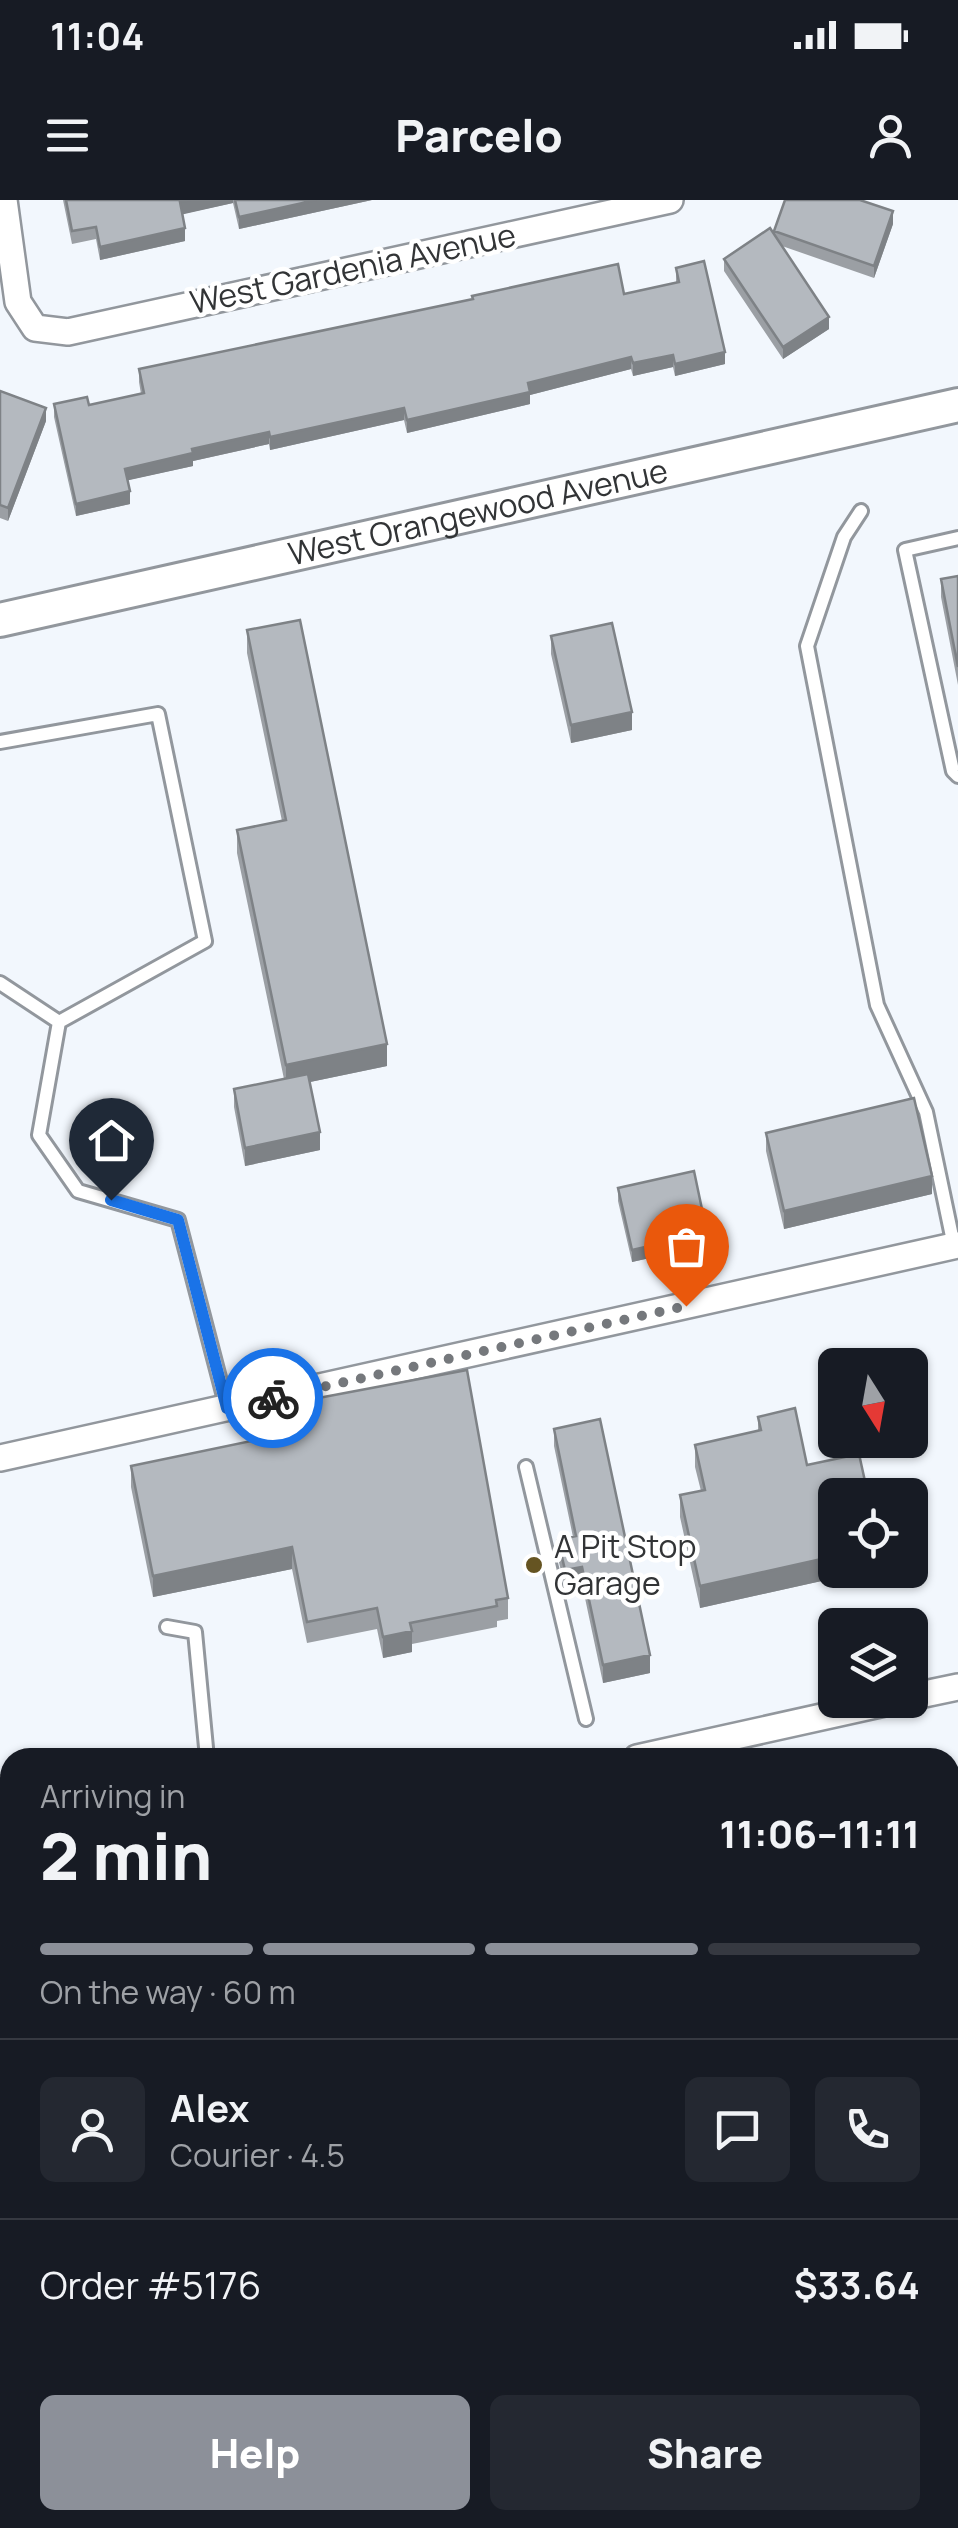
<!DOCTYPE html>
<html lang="en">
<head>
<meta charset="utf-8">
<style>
  body { margin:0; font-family:Manrope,sans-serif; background:#242831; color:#f1f3f6; height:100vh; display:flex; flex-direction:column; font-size:38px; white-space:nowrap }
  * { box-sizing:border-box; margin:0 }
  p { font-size:32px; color:#9ea1a6 }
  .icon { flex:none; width:55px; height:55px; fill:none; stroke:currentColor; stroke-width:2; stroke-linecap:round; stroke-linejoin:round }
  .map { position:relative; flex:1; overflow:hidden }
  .panel { position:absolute; left:0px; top:1548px; width:960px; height:782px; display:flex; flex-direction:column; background:#171b24; border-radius:30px 30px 0 0; box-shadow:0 2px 8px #0004 }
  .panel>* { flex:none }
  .needle { width:65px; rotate:169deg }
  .tools { position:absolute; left:818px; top:1148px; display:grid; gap:20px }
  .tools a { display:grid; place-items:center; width:110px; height:110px; border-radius:15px; background:#171b24; box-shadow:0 2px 8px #0004; font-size:50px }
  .pin { position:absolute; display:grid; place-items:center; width:85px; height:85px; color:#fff; margin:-102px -42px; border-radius:50% 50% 50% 0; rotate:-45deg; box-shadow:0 0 10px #0007 }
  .pin .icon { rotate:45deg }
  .courier { position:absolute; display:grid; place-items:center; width:100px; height:100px; margin:-50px; border:8px solid #1a73e8; border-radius:50%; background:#fff; color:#222; box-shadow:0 2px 12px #0007 }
  .overview em { font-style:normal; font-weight:800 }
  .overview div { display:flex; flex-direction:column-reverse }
  .overview { display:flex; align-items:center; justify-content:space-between; height:170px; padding:0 40px }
  h1 { font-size:65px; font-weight:800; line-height:75px }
  .bar { display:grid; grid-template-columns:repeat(4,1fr); gap:15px 10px; align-content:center; height:120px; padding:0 40px }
  .bar i { height:12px; border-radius:8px; background:#363941 }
  .bar .on { background:#8c9099 }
  .bar p { grid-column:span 4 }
  .line { display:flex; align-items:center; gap:25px; padding:0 40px; border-top:2px solid #363941 }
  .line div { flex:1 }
  .round { display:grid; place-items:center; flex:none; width:105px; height:105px; border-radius:15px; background:#242831 }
  .action { display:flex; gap:20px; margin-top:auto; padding:20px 40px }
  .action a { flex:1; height:115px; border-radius:15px; background:#8c9099; color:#fff; font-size:40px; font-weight:800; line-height:115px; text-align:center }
  .action a+a { background:#242831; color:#f1f3f6 }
  .status { display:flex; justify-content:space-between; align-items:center; height:70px; padding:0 50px; background:#171b24; direction:ltr }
  .status svg { height:28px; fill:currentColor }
  header { display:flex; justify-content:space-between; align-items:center; height:130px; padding:0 40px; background:#171b24; font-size:45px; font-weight:800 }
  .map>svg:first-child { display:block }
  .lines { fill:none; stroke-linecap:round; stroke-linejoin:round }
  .service-casing { stroke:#92979d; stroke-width:18 }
  .minor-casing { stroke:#92979d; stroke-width:30 }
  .tertiary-casing { stroke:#92979d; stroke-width:38 }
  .secondary-casing { stroke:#92979d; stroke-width:42 }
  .service { stroke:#fff; stroke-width:12 }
  .minor { stroke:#fff; stroke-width:25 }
  .tertiary { stroke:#fff; stroke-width:32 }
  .secondary { stroke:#fff; stroke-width:38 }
  .wall { fill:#9b9fa4 }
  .shaded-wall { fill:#7e8286 }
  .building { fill:#b4b9bf; stroke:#7e8286; stroke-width:2.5 }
  .done { stroke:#75787c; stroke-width:10; stroke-dasharray:0 18 }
  .route { stroke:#1a73e8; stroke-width:12 }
  .poi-dot { fill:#655422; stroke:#fff; stroke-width:4 }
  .labels { text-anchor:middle; stroke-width:9; stroke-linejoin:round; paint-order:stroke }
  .street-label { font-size:32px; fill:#323436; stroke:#fff }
  .poi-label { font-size:32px; fill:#323436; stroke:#fff; text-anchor:start }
</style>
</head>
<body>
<div class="status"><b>11:04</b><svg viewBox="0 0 49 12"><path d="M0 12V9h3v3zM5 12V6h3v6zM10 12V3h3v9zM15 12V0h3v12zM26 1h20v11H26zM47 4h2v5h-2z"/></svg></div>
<header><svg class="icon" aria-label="menu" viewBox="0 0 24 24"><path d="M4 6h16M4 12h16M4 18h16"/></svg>Parcelo<svg class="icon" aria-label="person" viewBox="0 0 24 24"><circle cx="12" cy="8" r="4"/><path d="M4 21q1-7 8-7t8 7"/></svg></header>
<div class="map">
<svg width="958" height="2328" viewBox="0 0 958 2328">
  <rect width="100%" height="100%" fill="#f2f7fd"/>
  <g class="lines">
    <defs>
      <path id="service" d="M861 311 844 337 807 446 877 805 926 912 954 1046
        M958 338 905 350 953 571 958 576
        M0 542 158 514 205 741 59 822
        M0 783 59 822
        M59 822 39 935 78 991 178 1020 227 1208
        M526 1267 586 1519
        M167 1427 195 1432 207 1558"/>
      <path id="minor" d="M4 0 18 102 35 128 68 132 670 0
        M0 1258 958 1045
        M910 1497 958 1487
        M637 1558 898 1500
        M950 2258 958 2256
        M826 2320 827 2328
        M639 2328 675 2320"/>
      <g id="tertiary">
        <path id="s1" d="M0 420 958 205"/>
      </g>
      <path id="secondary" d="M0 1595 10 1649
        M136 2320 137 2328"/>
    </defs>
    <use href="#service" class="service-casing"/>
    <use href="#minor" class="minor-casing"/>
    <use href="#tertiary" class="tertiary-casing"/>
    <use href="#secondary" class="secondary-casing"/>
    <use href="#service" class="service"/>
    <use href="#minor" class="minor"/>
    <use href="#tertiary" class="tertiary"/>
    <use href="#secondary" class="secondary"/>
  </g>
  <path class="wall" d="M63 0H372L239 29 233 3 182 14 185 41 100 60 96 39 72 44Z
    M893 24 874 78 782 46 829 129 783 159 724 71V59L774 35V31Z
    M676 68 725 164 675 176 673 167 633 176 631 169 530 195V204L407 233 404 220 270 250 269 244 193 261V266L128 280 130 304 76 316 54 217V204L89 205 141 194 139 182V169L624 94 676 83Z
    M0 191 46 221 8 321 0 318Z
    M958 376V485L941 397V379Z
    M247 430 387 866 310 882 320 950 245 966 234 907V889L284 879 237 653V630L282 621 247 453Z
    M551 436 632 530 571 543 551 454Z
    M766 933 932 994 784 1029 766 951Z
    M618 988 707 1045 632 1062 618 1001Z
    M260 1209 508 1398V1419L497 1421V1427L412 1444V1452L383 1458 377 1429 307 1443 292 1369 153 1397 131 1287V1266L261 1239 260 1230Z
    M758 1217 807 1265 835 1370H871L700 1408 680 1317V1295L701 1291 695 1267V1245L758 1231Z
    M554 1229 650 1473 603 1483 582 1384 565 1388 558 1358V1340L573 1337 554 1246Z"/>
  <path class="shaded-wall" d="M190 0H233V3L180 15V2Z
    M316 0H372L239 29V17Z
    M893 11V24L874 78V66Z
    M185 28V41L100 60V47Z
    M829 117V129L783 159V147Z
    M725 152V164L675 176V164Z
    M673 155V167L633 176V163Z
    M631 157V169L530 195V204L407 233V220L528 183Z
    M46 208V221L8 321V308Z
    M404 208V220L270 250V237Z
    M269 232V244L193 261V266L125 281V269L192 249Z
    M130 291V304L76 316V304Z
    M632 512V530L571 543V525Z
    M387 844V866L286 887V865Z
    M320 932V950L245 966V948Z
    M932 976V994L784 1029V1011Z
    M707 1033V1045L632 1062V1050Z
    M292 1347V1369L153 1397V1376Z
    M835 1356V1370H871L700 1408V1386Z
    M582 1367V1384L565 1388V1370Z
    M412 1431V1452L383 1458V1437Z
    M650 1455V1473L603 1483V1465Z"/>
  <path class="building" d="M66 0H190L180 2 185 28 100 47 96 27 72 31Z
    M235 0H316L239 17Z
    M785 0H860L893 11 874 66 774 31Z
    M770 28 829 117 783 147 724 59Z
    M704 61 725 152 675 164 673 155 633 163 631 157 528 183 530 192 407 220 404 208 270 237 269 232 192 249 193 253 125 269 130 291 76 304 54 204 87 197 89 205 144 193 139 169 473 99 472 96 618 64 624 94 679 82 676 68Z
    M0 191 46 208 8 308 0 305Z
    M958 376V467L941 379Z
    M300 420 387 844 286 865 237 630 286 620 247 430Z
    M612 423 632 512 571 525 551 436Z
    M308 874 320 932 245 948 234 889Z
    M914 898 932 976 784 1011 766 933Z
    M694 971 707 1033 632 1050 618 988Z
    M467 1170 508 1398 496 1400 497 1406 410 1423 412 1431 383 1437 377 1408 307 1422 292 1347 153 1376 131 1266 266 1238 260 1209Z
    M795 1208 807 1265 859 1254 868 1295H835V1356L700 1386 680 1295 705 1290 695 1245 761 1230 758 1217Z
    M600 1219 650 1455 603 1465 582 1367 565 1370 558 1340 576 1336 554 1229Z"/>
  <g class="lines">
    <path class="done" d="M273 1198 686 1106"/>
    <path class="route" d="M111 1000 178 1020 227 1208 273 1198"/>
  </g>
  <circle class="poi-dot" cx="534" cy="1365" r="10"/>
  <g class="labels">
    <g class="street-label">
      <text transform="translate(353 69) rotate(-12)" y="11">West Gardenia Avenue</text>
      <text dy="11" stroke="none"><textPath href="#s1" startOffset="490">West Orangewood Avenue</textPath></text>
    </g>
    <g class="poi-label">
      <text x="554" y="1358">A Pit Stop<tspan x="554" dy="37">Garage</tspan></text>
    </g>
  </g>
</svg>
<div class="tools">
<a><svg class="needle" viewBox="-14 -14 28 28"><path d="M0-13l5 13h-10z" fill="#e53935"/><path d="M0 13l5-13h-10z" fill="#9ea1a6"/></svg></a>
<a><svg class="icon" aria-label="locate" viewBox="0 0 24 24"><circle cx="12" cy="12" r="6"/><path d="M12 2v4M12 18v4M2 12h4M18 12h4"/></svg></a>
<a><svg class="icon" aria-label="layers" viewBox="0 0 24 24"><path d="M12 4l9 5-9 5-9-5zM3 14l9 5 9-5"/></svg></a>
</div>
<div class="pin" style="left:686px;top:1106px;background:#ea580c"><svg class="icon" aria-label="bag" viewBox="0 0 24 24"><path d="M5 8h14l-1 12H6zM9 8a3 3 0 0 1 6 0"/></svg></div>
<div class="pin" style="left:111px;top:1000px;background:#1f2937"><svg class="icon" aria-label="home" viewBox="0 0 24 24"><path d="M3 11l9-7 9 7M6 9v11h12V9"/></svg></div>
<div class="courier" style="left:273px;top:1198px"><svg class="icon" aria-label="bike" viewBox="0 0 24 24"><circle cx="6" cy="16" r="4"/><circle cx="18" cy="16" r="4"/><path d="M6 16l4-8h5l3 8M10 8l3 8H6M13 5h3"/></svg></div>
<section class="panel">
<div class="overview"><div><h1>2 min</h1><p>Arriving in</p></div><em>11:06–11:11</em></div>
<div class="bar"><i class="on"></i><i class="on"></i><i class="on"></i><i></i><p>On the way · 60 m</p></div>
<div class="line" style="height:180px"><a class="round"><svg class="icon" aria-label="person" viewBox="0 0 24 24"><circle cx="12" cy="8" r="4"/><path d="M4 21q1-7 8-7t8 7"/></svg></a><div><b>Alex</b><p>Courier · 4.5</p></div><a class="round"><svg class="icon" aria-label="chat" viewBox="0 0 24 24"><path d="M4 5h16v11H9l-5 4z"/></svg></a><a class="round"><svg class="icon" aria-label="phone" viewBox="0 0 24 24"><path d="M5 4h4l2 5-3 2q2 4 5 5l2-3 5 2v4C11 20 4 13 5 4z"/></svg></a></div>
<div class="line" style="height:130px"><div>Order #5176</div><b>$33.64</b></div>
<div class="action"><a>Help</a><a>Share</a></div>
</section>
</div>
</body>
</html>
